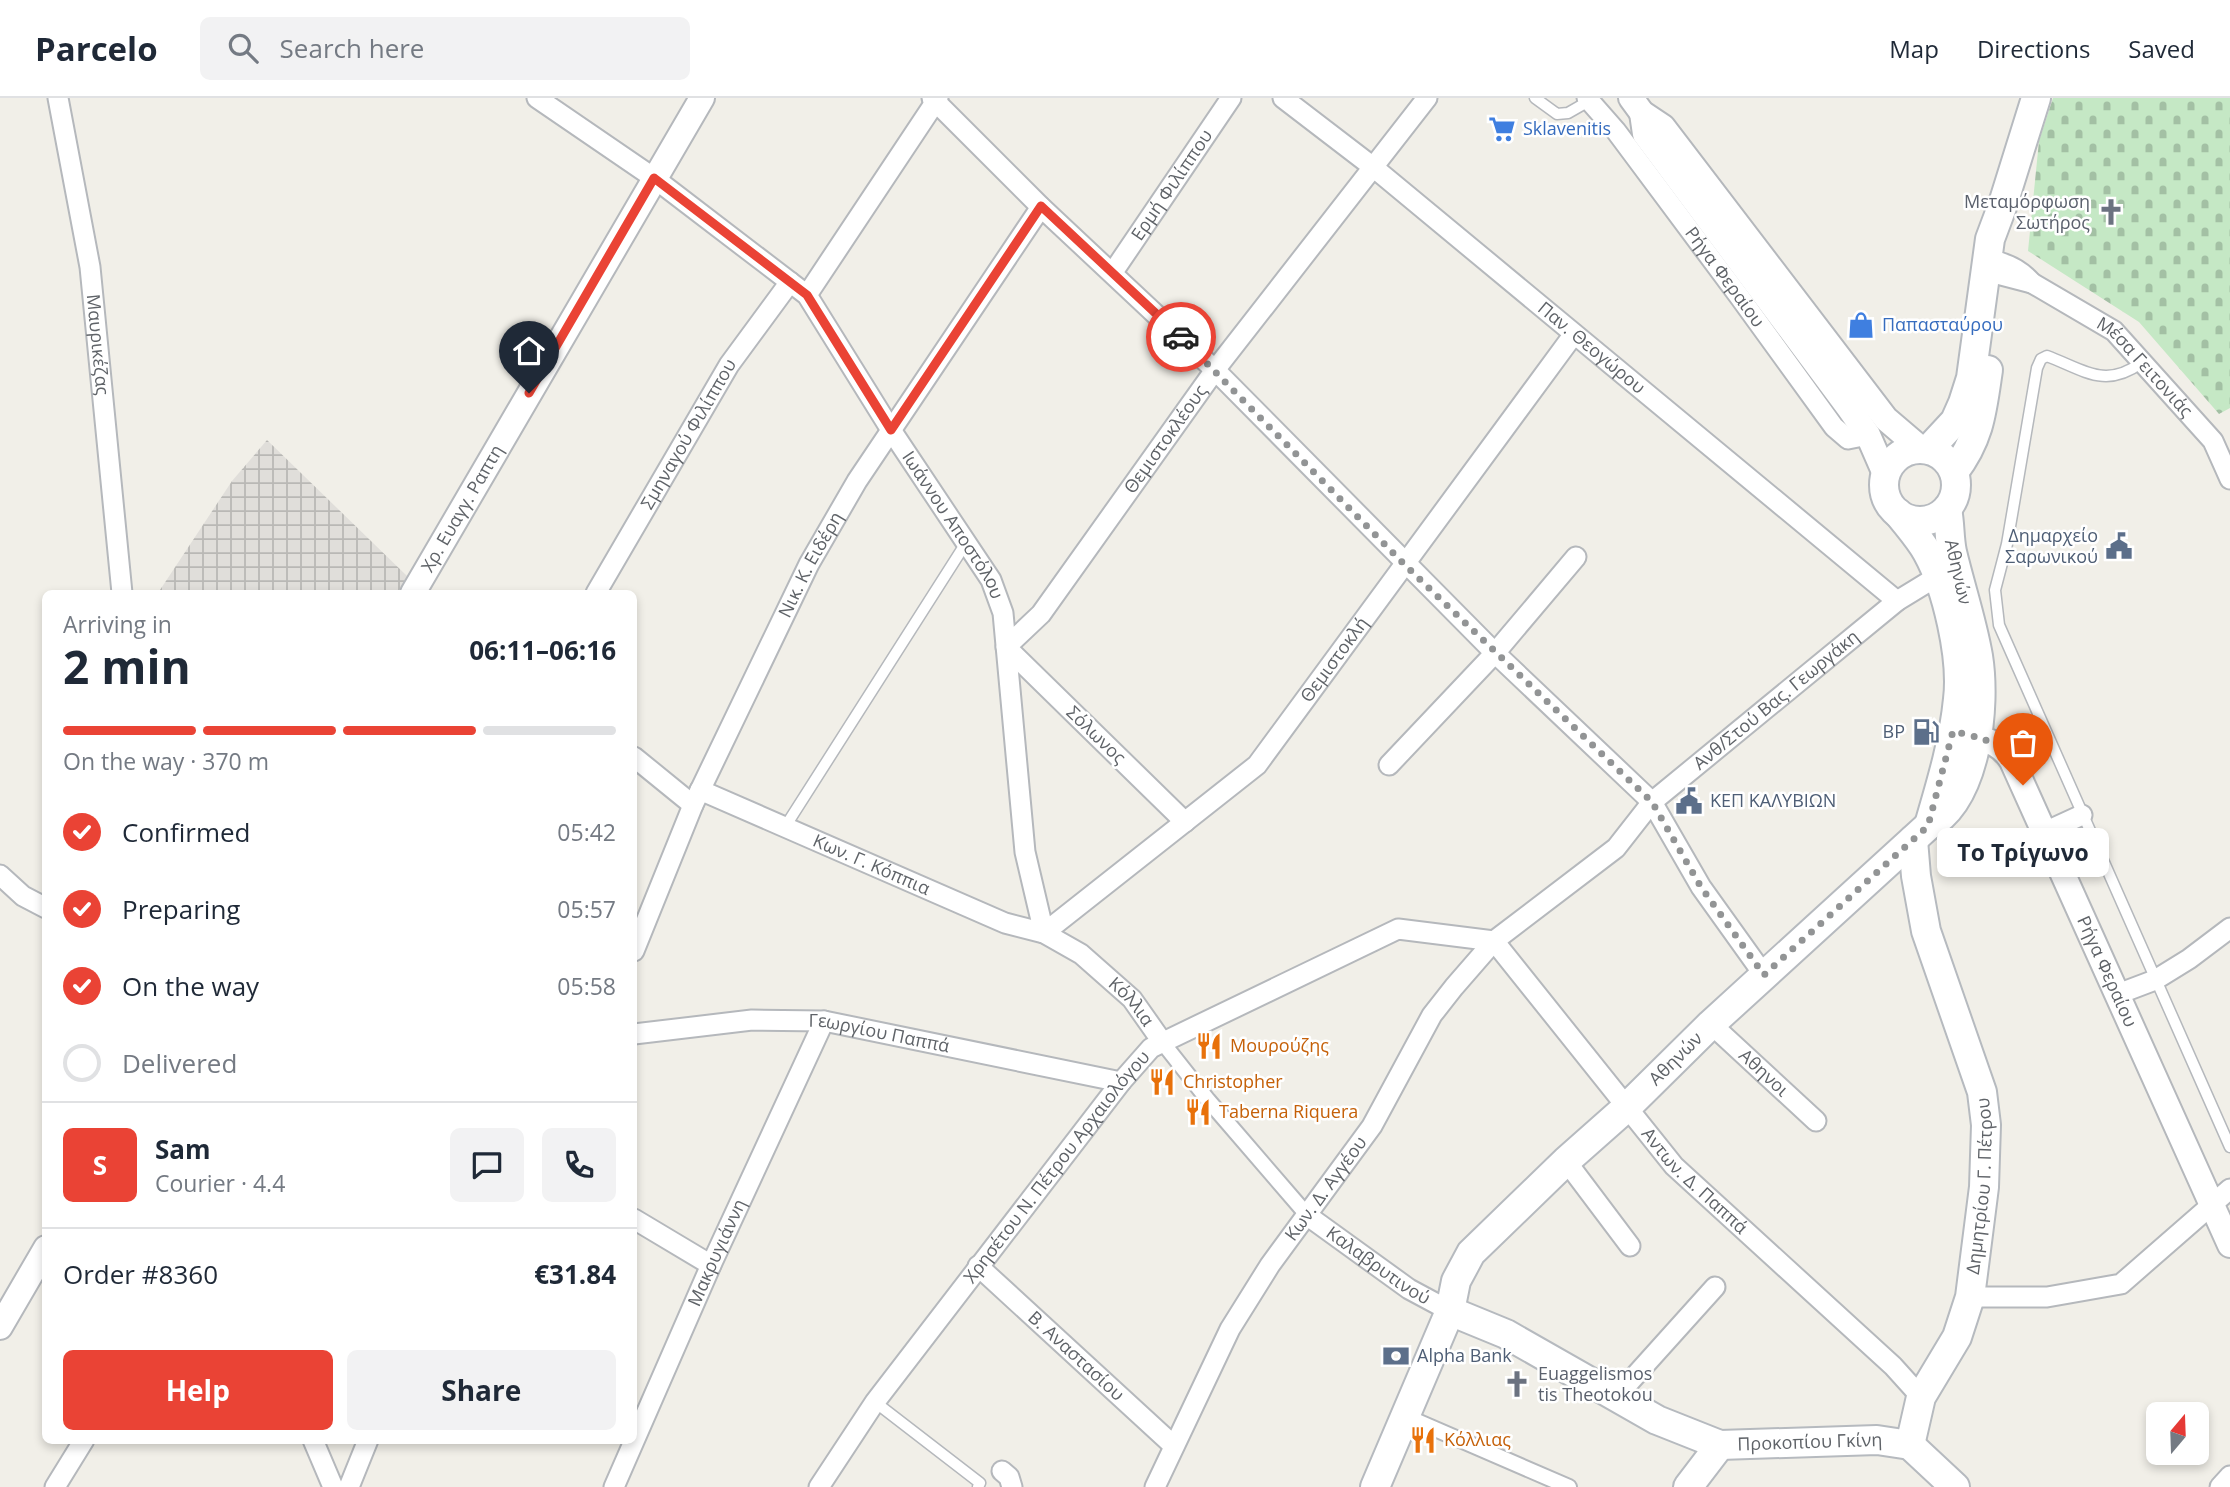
<!DOCTYPE html>
<html lang="en">
<head>
<meta charset="utf-8">
<style>
  body { margin:0; font-family:"Open Sans",sans-serif; background:#f2f2f3; color:#1f2937; height:100vh; display:flex; flex-direction:column; font-size:26px; white-space:nowrap }
  * { box-sizing:border-box; margin:0 }
  p { font-size:23px; color:#747a83 }
  .icon { flex:none; width:38px; height:38px; fill:none; stroke:currentColor; stroke-width:2; stroke-linecap:round; stroke-linejoin:round }
  .map { position:relative; flex:1; overflow:hidden }
  .side { position:absolute; left:42px; top:492px; width:595px; height:854px; display:flex; flex-direction:column; background:#fff; border-radius:10px; box-shadow:0 4px 10px #0003 }
  .side>* { flex:none }
  .needle { width:46px; rotate:19deg }
  .controls { position:absolute; left:2146px; top:1304px; display:grid; gap:14px }
  .controls a { display:grid; place-items:center; width:63px; height:63px; border-radius:10px; background:#fff; box-shadow:0 4px 10px #0003; font-size:35px }
  .pin { position:absolute; display:grid; place-items:center; width:60px; height:60px; color:#fff; margin:-72px -30px; border-radius:50% 50% 50% 0; rotate:-45deg; box-shadow:0 0 7px #0007 }
  .pin .icon { rotate:45deg }
  .courier { position:absolute; display:grid; place-items:center; width:70px; height:70px; margin:-35px; border:5px solid #ea4335; border-radius:50%; background:#fff; color:#222; box-shadow:0 2px 9px #0007 }
  .bubble { position:absolute; height:49px; border-radius:10px; background:#fff; box-shadow:0 4px 10px #0003; font-size:23px; font-weight:700; line-height:49px; text-align:center }
  .head em { font-style:normal; font-weight:700 }
  .head div { display:flex; flex-direction:column-reverse }
  .head { display:flex; align-items:center; justify-content:space-between; height:119px; padding:0 21px }
  h1 { font-size:46px; font-weight:700; line-height:52px }
  .bar { display:grid; grid-template-columns:repeat(4,1fr); gap:10px 7px; align-content:center; height:84px; padding:0 21px }
  .bar i { height:9px; border-radius:5px; background:#e0e1e3 }
  .bar .selected { background:#ea4335 }
  .bar p { grid-column:span 4 }
  .line { display:flex; align-items:center; gap:18px; padding:0 21px; border-top:2px solid #e0e1e3 }
  .line div { flex:1 }
  .round { display:grid; place-items:center; flex:none; width:74px; height:74px; border-radius:10px; background:#f2f2f3 }
  ol { padding:0 21px; list-style:none }
  li { display:flex; align-items:center; gap:21px; height:77px }
  li p { margin-inline-start:auto }
  li .icon { padding:7px; border-radius:50%; background:#ea4335; color:#fff; stroke-width:4 }
  li:last-child { color:#747a83 }
  li i { width:38px; height:38px; border:4px solid #e0e1e3; border-radius:50% }
  .action { display:flex; gap:14px; margin-top:auto; padding:14px 21px }
  .action a { flex:1; height:80px; border-radius:10px; background:#ea4335; color:#fff; font-size:28px; font-weight:700; line-height:80px; text-align:center }
  .action a+a { background:#f2f2f3; color:#1f2937 }
  header { display:flex; align-items:center; gap:42px; box-sizing:border-box; height:98px; padding:0 35px; background:#fff; border-bottom:2px solid #e0e1e3 }
  header strong { font-size:33px }
  nav { display:flex; gap:38px; margin-inline-start:auto; font-size:24px }
  .search { width:490px; height:63px; background:#f2f2f3; display:flex; align-items:center; gap:18px; box-sizing:border-box; padding:0 24px; border-radius:10px; color:#747a83; font-size:26px }
  .map>svg:first-child { display:block }
  .industrial { fill:url(#industrial-grid) }
  .cemetery { fill:url(#cemetery-stones) }
  .lines { fill:none; stroke-linecap:round; stroke-linejoin:round }
  .service-casing { stroke:#b5b8bc; stroke-width:13 }
  .pedestrian-casing { stroke:#b5b8bc; stroke-width:18 }
  .minor-casing { stroke:#b5b8bc; stroke-width:23 }
  .tertiary-casing { stroke:#b5b8bc; stroke-width:28 }
  .secondary-casing { stroke:#b6babf; stroke-width:32 }
  .service { stroke:#fff; stroke-width:10 }
  .pedestrian { stroke:#fff; stroke-width:14 }
  .minor { stroke:#fff; stroke-width:19 }
  .tertiary { stroke:#fff; stroke-width:24 }
  .secondary { stroke:#fff; stroke-width:28 }
  .done { stroke:#929495; stroke-width:7; stroke-dasharray:0 12.6 }
  .route { stroke:#ea4335; stroke-width:9 }
  .labels { text-anchor:middle; stroke-width:5; stroke-linejoin:round; paint-order:stroke }
  .shop-label { font-size:18px; fill:#366cbe; stroke:#fff; text-anchor:start }
  .street-label { font-size:18px; fill:#5f6368; stroke:#fff }
  .worship-label { font-size:18px; fill:#5b616d; stroke:#fff; text-anchor:end }
  .service-label { font-size:18px; fill:#4e5e75; stroke:#fff; text-anchor:end }
  .food-label { font-size:18px; fill:#c56008; stroke:#fff; text-anchor:start }
</style>
</head>
<body>
<header>
<strong>Parcelo</strong>
<div class="search"><svg class="icon" aria-label="search" viewBox="0 0 24 24"><circle cx="10" cy="10" r="6"/><path d="M15 15l6 6"/></svg>Search here</div>
<nav><a>Map</a><a>Directions</a><a>Saved</a></nav>
</header>
<div class="map">
<svg width="2230" height="1389" viewBox="0 0 2230 1389">
  <defs>
    <pattern id="industrial-grid" width="8" height="8" patternUnits="userSpaceOnUse" patternTransform="scale(1.75)"><rect width="8" height="8" fill="#e0deda"/><path d="M0 4h8M4 0v8" fill="none" stroke="#b9b8b5"/></pattern>
    <pattern id="cemetery-stones" width="16" height="16" patternUnits="userSpaceOnUse" patternTransform="scale(1.75)"><rect width="16" height="16" fill="#c5e8c5"/><path d="M2 7V4a2 2 0 0 1 4 0v3zM10 15v-3a2 2 0 0 1 4 0v3z" fill="#a3c0a4"/></pattern>
  </defs>
  <rect width="100%" height="100%" fill="#f1efe8"/>
  <path class="industrial" d="M267 342 407 478 398 495H158L232 383Z"/>
  <path class="cemetery" d="M2053 0H2230V310L2219 316 2139 224 2028 153 2039 43Z"/>
  <g class="lines">
    <defs>
      <path id="service" d="M1535 0 1557 16 1568 15 1589 3
        M2141 265C2105 291 2084 272 2047 258L2041 261 2037 270 2007 446 1995 492 1999 527 2230 1049
        M785 729 966 445
        M875 1304 980 1385 978 1389"/>
      <path id="pedestrian" d="M1163 945 1208 1002 1308 1118
        M1405 1318 1569 1389"/>
      <g id="minor">
        <path id="s1" d="M58 0 90 169 122 495"/>
        <path id="s2" d="M537 0 654 80 807 197 891 332 991 482 1003 515 1025 754 1044 835"/>
        <path d="M932 0 1041 109 1215 272 1495 555 1652 704 1701 789 1764 877"/>
        <path id="s3" d="M1283 0 1373 69 1897 503"/>
        <path id="s4" d="M1587 0 1616 33 1739 198 1834 329 1848 341 1868 337"/>
        <path d="M1986 173 2032 185C2020 171 2005 164 1987 162"/>
        <path id="s5" d="M1113 174 1231 0"/>
        <path id="s6" d="M2032 185 2114 233 2213 343 2230 381"/>
        <path d="M807 197 938 0"/>
        <path id="s7" d="M596 495 729 267 790 184"/>
        <path d="M634 659 693 707"/>
        <path d="M1389 667 1495 555 1576 459"/>
        <path id="s8" d="M700 692 1005 825 1044 835 1081 856 1132 901 1163 945"/>
        <path id="s9" d="M1185 724 1006 549 1041 516 1215 272 1427 0"/>
        <path d="M2045 734 2082 717"/>
        <path d="M0 777 23 798 46 810"/>
        <path id="s10" d="M1044 835 1257 667 1574 236"/>
        <path id="s11" d="M1494 843 1674 1068 1893 1268 1921 1299"/>
        <path id="s12" d="M634 853 693 707 809 466 857 383 1041 109"/>
        <path d="M2118 896 2155 882 2189 861 2230 830"/>
        <path id="s13" d="M1711 926 1816 1023"/>
        <path id="s14" d="M634 936 752 922 824 923 1121 984"/>
        <path d="M1566 1063 1630 1148"/>
        <path id="s15" d="M1308 1118 1409 1191 1450 1213"/>
        <path d="M634 1121 711 1167"/>
        <path id="s16" d="M978 1168 1174 1348"/>
        <path d="M1970 1199H2047L2121 1186 2230 1091"/>
        <path d="M1616 1299 1715 1189"/>
        <path d="M313 1342 333 1389"/>
        <path d="M1002 1373 1009 1379 1012 1389"/>
        <path d="M55 1389 84 1342"/>
        <path d="M349 1389 368 1342"/>
        <path id="s17" d="M614 1389 711 1167 824 923"/>
        <path id="s18" d="M819 1389 875 1304 1121 984 1151 950 1398 831 1494 843"/>
        <path id="s19" d="M1155 1389 1230 1231 1270 1167 1372 1028 1432 917 1454 889 1494 843 1616 750 1652 704 1897 503 1938 478"/>
        <path d="M2220 1389 2230 1378"/>
      </g>
      <g id="tertiary">
        <path d="M1631 0 1642 15 1663 29 1886 321 1920 350"/>
        <path d="M1642 15 1645 36 1849 310 1868 337 1885 376"/>
        <path id="s20" d="M413 495 702 0"/>
        <path id="s21" d="M1960 635C1981 640 2000 643 2012 663L2230 1147"/>
        <path d="M0 1229 46 1150"/>
      </g>
      <g id="secondary">
        <path d="M1929 351 1955 323 1963 305 1971 280 1990 141 2002 109 2036 0"/>
        <circle cx="1920" cy="387" r="36"/>
        <path d="M1954 374C1980 340 1982 313 1988 272"/>
        <path d="M1898 415C1908 428 1919 440 1927 454 1947 490 1963 560 1958 601 1954 643 1941 686 1929 727"/>
        <path id="s22" d="M1450 1213 1506 1236 1657 1322 1720 1347 1877 1342 1910 1347"/>
        <path id="s23" d="M1910 1347 1921 1299 1957 1239 1970 1199 1984 1089 1986 1027 1982 994 1926 833 1916 778 1913 742"/>
        <path d="M1910 1347 1955 1389"/>
        <path id="s24" d="M1375 1389 1450 1213 1456 1183 1471 1155 1566 1063 1627 1009 1711 926 1928 728C1977 702 1986 608 1978 558 1972 523 1960 488 1952 454 1949 440 1950 425 1947 411"/>
        <path d="M1688 1389 1720 1347"/>
      </g>
    </defs>
    <use href="#service" class="service-casing"/>
    <use href="#pedestrian" class="pedestrian-casing"/>
    <use href="#minor" class="minor-casing"/>
    <use href="#tertiary" class="tertiary-casing"/>
    <use href="#secondary" class="secondary-casing"/>
    <use href="#service" class="service"/>
    <use href="#pedestrian" class="pedestrian"/>
    <use href="#minor" class="minor"/>
    <use href="#tertiary" class="tertiary"/>
    <use href="#secondary" class="secondary"/>
  </g>
  <g class="lines">
    <path class="done" d="M1181 239 1406 468 1652 704 1701 789 1764 877 1928 728 1953 633C1997 644 2003 644 2023 687"/>
    <path class="route" d="M529 295 654 80 807 197 891 332 1041 108 1181 239"/>
  </g>
  <defs>
    <symbol id="supermarket-bare" viewBox="-9 -9 18 18"><path d="M-6-5.5h2.5l.6 2H6L4.5 2H-2.5L-4.4-4H-6ZM-1.5 3.2a1.3 1.3 0 1 0 .1 0ZM3 3.2a1.3 1.3 0 1 0 .1 0Z" fill="#3f7fe0" stroke="#fff" stroke-width="2.5" paint-order="stroke"/></symbol>
    <symbol id="church-bare" viewBox="-9 -9 18 18"><path d="M-1.2-6h2.4v3.5h3.3v2.4h-3.3V6h-2.4V-.1h-3.3v-2.4h3.3Z" fill="#6b7280" stroke="#fff" stroke-width="2.5" paint-order="stroke"/></symbol>
    <symbol id="shop-bare" viewBox="-9 -9 18 18"><path d="M-5-2.5h2.3a2.7 3.5 0 0 1 5.4 0H5L5.5 6h-11ZM-1.5-2.5h3a1.5 2.3 0 0 0-3 0Z" fill="#3f7fe0" stroke="#fff" stroke-width="2.5" paint-order="stroke"/></symbol>
    <symbol id="civic-bare" viewBox="-9 -9 18 18"><path d="M-.6-6.5H3V-4.5H.6V-3L4-1V1h2V6H-6V1h2V-1L-.6-3ZM-1.2 2.5V6h2.4V2.5Z" fill="#5c6f8a" stroke="#fff" stroke-width="2.5" paint-order="stroke"/></symbol>
    <symbol id="fuel-bare" viewBox="-9 -9 18 18"><path d="M-5.5-6h7V0h2V4h1.3V-2.5L3-4.5l.8-.8L6-3V5H2.5V1h-1V6h-7ZM-4.2-4.7v3.2H.2V-4.7Z" fill="#5c6f8a" stroke="#fff" stroke-width="2.5" paint-order="stroke"/></symbol>
    <symbol id="restaurant-bare" viewBox="-9 -9 18 18"><path d="M-5-6h1v4h1v-4h1v4h1v-4h1v5L-1.5 .5V6h-2V.5L-5-1ZM5-6V6H3V1.5H1.5Q1.5-4 5-6Z" fill="#e8710a" stroke="#fff" stroke-width="2.5" paint-order="stroke"/></symbol>
    <symbol id="bank-bare" viewBox="-9 -9 18 18"><path d="M-6-4H6V4H-6ZM0-2.3a2.3 2.3 0 1 0 0 4.6a2.3 2.3 0 1 0 0-4.6Z" fill="#5c6f8a" stroke="#fff" stroke-width="2.5" paint-order="stroke"/></symbol>
  </defs>
  <g fill-rule="evenodd">
    <use href="#supermarket-bare" x="1483" y="12" width="38" height="38"/>
    <use href="#church-bare" x="2092" y="95" width="38" height="38"/>
    <use href="#shop-bare" x="1842" y="208" width="38" height="38"/>
    <use href="#civic-bare" x="2100" y="429" width="38" height="38"/>
    <use href="#fuel-bare" x="1907" y="615" width="38" height="38"/>
    <use href="#civic-bare" x="1670" y="684" width="38" height="38"/>
    <use href="#restaurant-bare" x="1190" y="929" width="38" height="38"/>
    <use href="#restaurant-bare" x="1143" y="965" width="38" height="38"/>
    <use href="#restaurant-bare" x="1179" y="995" width="38" height="38"/>
    <use href="#bank-bare" x="1377" y="1239" width="38" height="38"/>
    <use href="#church-bare" x="1498" y="1267" width="38" height="38"/>
    <use href="#restaurant-bare" x="1404" y="1323" width="38" height="38"/>
  </g>
  <g class="labels">
    <g class="shop-label">
      <text x="1523" y="37">Sklavenitis</text>
      <text x="1882" y="233">Παπασταύρου</text>
    </g>
    <g class="street-label">
      <text dy="6" stroke="none"><textPath href="#s5" startOffset="105">Ερμή Φιλίππου</textPath></text>
      <text dy="6" stroke="none"><textPath href="#s4" startOffset="226">Ρήγα Φεραίου</textPath></text>
      <text dy="6" stroke="none"><textPath href="#s1" startOffset="250">Μαυρικέζας</textPath></text>
      <text dy="6" stroke="none"><textPath href="#s3" startOffset="397">Παν. Θεογώρου</textPath></text>
      <text dy="6" stroke="none"><textPath href="#s6" startOffset="142">Μέσα Γειτονιάς</textPath></text>
      <text dy="6" stroke="none"><textPath href="#s7" startOffset="184">Σμηναγού Φιλίππου</textPath></text>
      <text dy="6" stroke="none"><textPath href="#s9" startOffset="513">Θεμιστοκλέους</textPath></text>
      <text dy="6" stroke="none"><textPath href="#s20" startOffset="98">Χρ. Ευαγγ. Ραπτη</textPath></text>
      <text dy="6" stroke="none"><textPath href="#s2" startOffset="607">Ιωάννου Αποστόλου</textPath></text>
      <text dy="6" stroke="none"><textPath href="#s12" startOffset="425">Νικ. Κ. Ειδέρη</textPath></text>
      <text transform="translate(1958 474) rotate(77)" y="6">Αθηνών</text>
      <text dy="6" stroke="none"><textPath href="#s10" startOffset="402">Θεμιστοκλή</textPath></text>
      <text dy="6" stroke="none"><textPath href="#s19" startOffset="1018">Ανθ/Στού Βας. Γεωργάκη</textPath></text>
      <text transform="translate(1096 637) rotate(44)" y="6">Σόλωνος</text>
      <text dy="6" stroke="none"><textPath href="#s8" startOffset="187">Κων. Γ. Κόππια</textPath></text>
      <text dy="6" stroke="none"><textPath href="#s21" startOffset="292">Ρήγα Φεραίου</textPath></text>
      <text dy="6" stroke="none"><textPath href="#s8" startOffset="485">Κόλλια</textPath></text>
      <text dy="6" stroke="none"><textPath href="#s14" startOffset="247">Γεωργίου Παππά</textPath></text>
      <text dy="6" stroke="none"><textPath href="#s24" startOffset="536">Αθηνών</textPath></text>
      <text dy="6" stroke="none"><textPath href="#s13" startOffset="72">Αθηνοι</textPath></text>
      <text dy="6" stroke="none"><textPath href="#s18" startOffset="399">Χρησέτου Ν. Πέτρου Αρχαιολόγου</textPath></text>
      <text dy="6" stroke="none"><textPath href="#s11" startOffset="313">Αντων. Δ. Παππά</textPath></text>
      <text dy="6" stroke="none"><textPath href="#s23" startOffset="273">Δημητρίου Γ. Πέτρου</textPath></text>
      <text dy="6" stroke="none"><textPath href="#s19" startOffset="345">Κων. Δ. Αγγέου</textPath></text>
      <text dy="6" stroke="none"><textPath href="#s17" startOffset="256">Μακρυγιάννη</textPath></text>
      <text dy="6" stroke="none"><textPath href="#s15" startOffset="86">Καλαβρυτινού</textPath></text>
      <text dy="6" stroke="none"><textPath href="#s16" startOffset="133">Β. Αναστασίου</textPath></text>
      <text dy="6" stroke="none"><textPath href="#s22" startOffset="392">Προκοπίου Γκίνη</textPath></text>
    </g>
    <g class="worship-label">
      <text x="2090" y="110">Μεταμόρφωση<tspan x="2090" dy="21">Σωτήρος</tspan></text>
      <text x="1538" y="1282" text-anchor="start">Euaggelismos<tspan x="1538" dy="21">tis Theotokou</tspan></text>
    </g>
    <g class="service-label">
      <text x="2098" y="444">Δημαρχείο<tspan x="2098" dy="21">Σαρωνικού</tspan></text>
      <text x="1905" y="640">BP</text>
      <text x="1710" y="709" text-anchor="start">ΚΕΠ ΚΑΛΥΒΙΩΝ</text>
      <text x="1417" y="1264" text-anchor="start">Alpha Bank</text>
    </g>
    <g class="food-label">
      <text x="1230" y="954">Μουρούζης</text>
      <text x="1183" y="990">Christopher</text>
      <text x="1219" y="1020">Taberna Riquera</text>
      <text x="1444" y="1348">Κόλλιας</text>
    </g>
  </g>
</svg>
<div class="controls">
<a><svg class="needle" viewBox="-14 -14 28 28"><path d="M0-13l5 13h-10z" fill="#e53935"/><path d="M0 13l5-13h-10z" fill="#747a83"/></svg></a>
</div>
<div class="pin" style="left:2023px;top:687px;background:#ea580c"><svg class="icon" aria-label="bag" viewBox="0 0 24 24"><path d="M5 8h14l-1 12H6zM9 8a3 3 0 0 1 6 0"/></svg></div>
<div class="pin" style="left:529px;top:295px;background:#1f2937"><svg class="icon" aria-label="home" viewBox="0 0 24 24"><path d="M3 11l9-7 9 7M6 9v11h12V9"/></svg></div>
<div class="courier" style="left:1181px;top:239px"><svg class="icon" aria-label="car" viewBox="0 0 24 24"><path d="M5 17H2v-5l4-1 3-4h7l3 4 3 1v5h-3M9 17h6M6 11h13"/><circle cx="7" cy="17" r="2"/><circle cx="17" cy="17" r="2"/></svg></div>
<div class="bubble" style="left:1937px;top:730px;width:172px">Το Τρίγωνο</div>
<section class="side">
<div class="head"><div><h1>2 min</h1><p>Arriving in</p></div><em>06:11–06:16</em></div>
<div class="bar"><i class="selected"></i><i class="selected"></i><i class="selected"></i><i></i><p>On the way · 370 m</p></div>
<ol>
<li><svg class="icon" aria-label="check" viewBox="0 0 24 24"><path d="M5 12l5 5 9-10"/></svg>Confirmed<p>05:42</p></li>
<li><svg class="icon" aria-label="check" viewBox="0 0 24 24"><path d="M5 12l5 5 9-10"/></svg>Preparing<p>05:57</p></li>
<li><svg class="icon" aria-label="check" viewBox="0 0 24 24"><path d="M5 12l5 5 9-10"/></svg>On the way<p>05:58</p></li>
<li><i></i>Delivered</li>
</ol>
<div class="line" style="height:126px"><b class="round" style="background:#ea4335;color:#fff">S</b><div><b>Sam</b><p>Courier · 4.4</p></div><a class="round"><svg class="icon" aria-label="chat" viewBox="0 0 24 24"><path d="M4 5h16v11H9l-5 4z"/></svg></a><a class="round"><svg class="icon" aria-label="phone" viewBox="0 0 24 24"><path d="M5 4h4l2 5-3 2q2 4 5 5l2-3 5 2v4C11 20 4 13 5 4z"/></svg></a></div>
<div class="line" style="height:91px"><div>Order #8360</div><b>€31.84</b></div>
<div class="action"><a>Help</a><a>Share</a></div>
</section>
</div>
</body>
</html>
